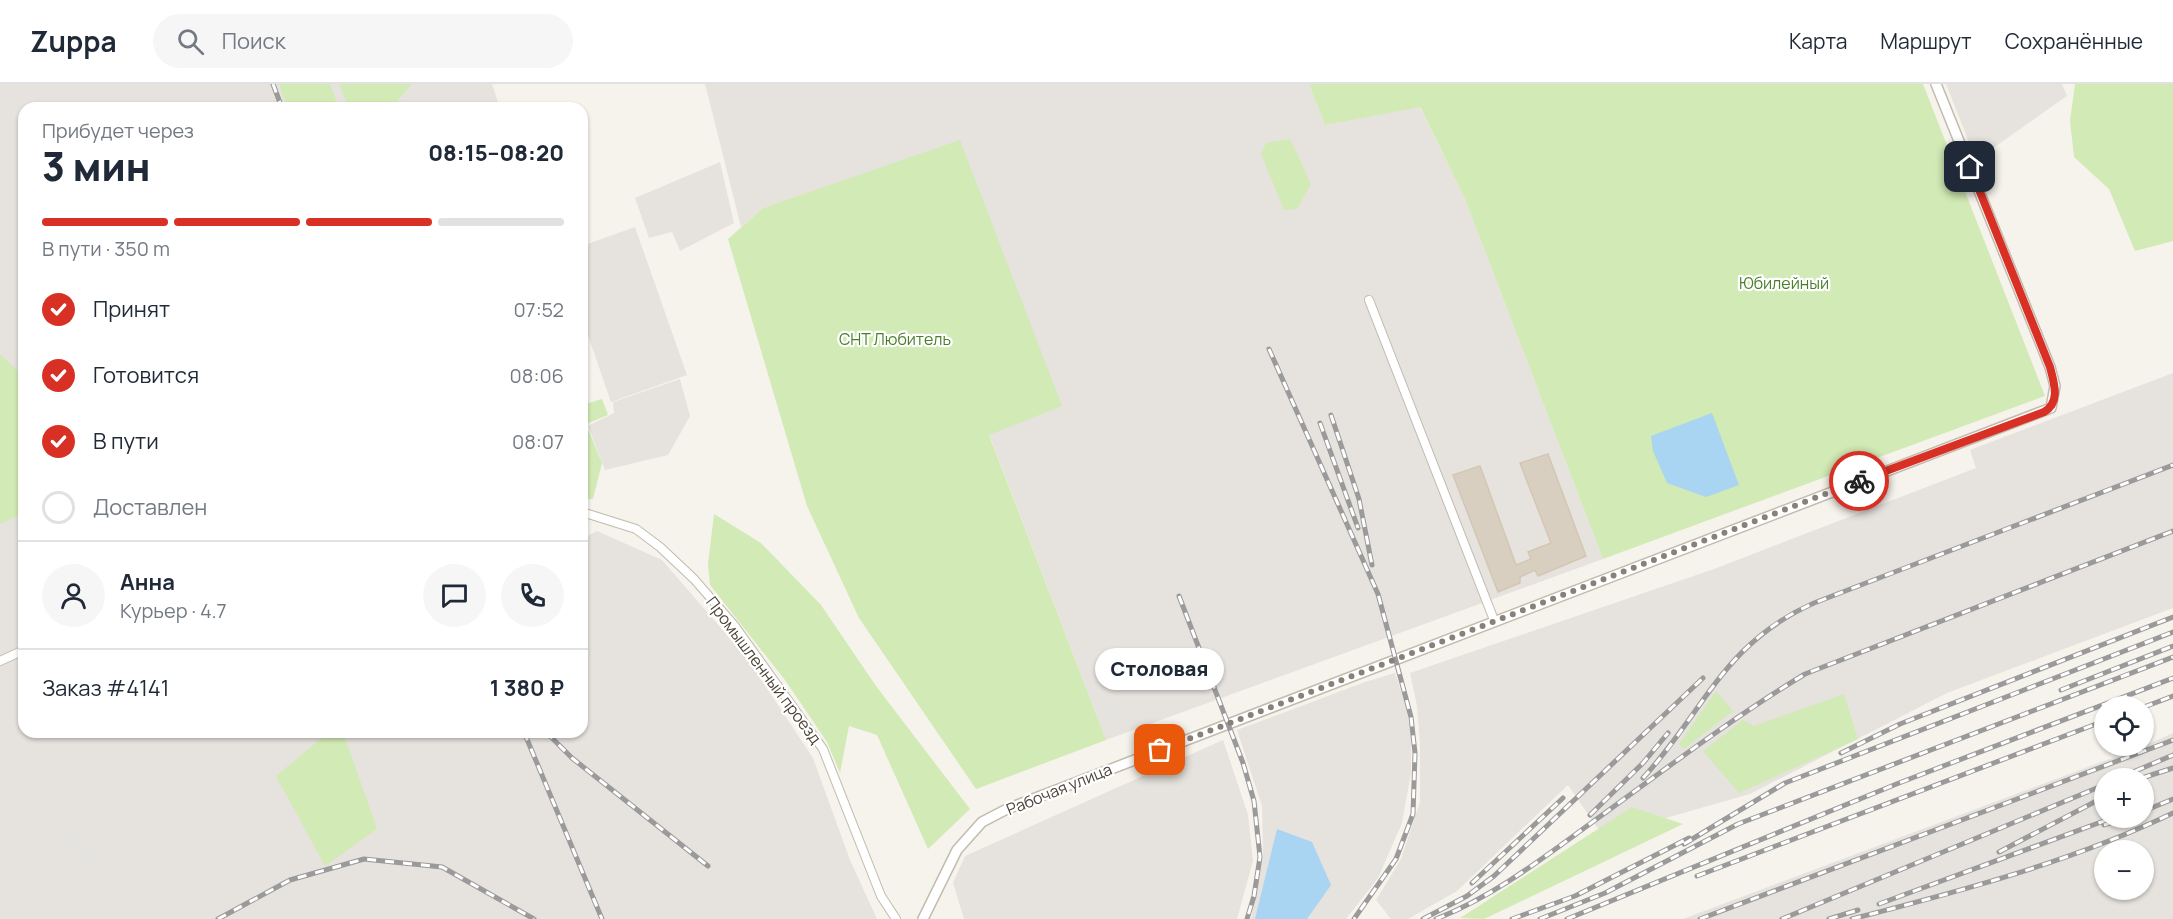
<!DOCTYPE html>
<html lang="ru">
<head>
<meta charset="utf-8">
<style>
  body { margin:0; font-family:Manrope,sans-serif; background:#f6f6f7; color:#1f2937; height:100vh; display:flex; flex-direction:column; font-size:22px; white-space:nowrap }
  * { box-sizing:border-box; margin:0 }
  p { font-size:20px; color:#747a83 }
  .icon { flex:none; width:33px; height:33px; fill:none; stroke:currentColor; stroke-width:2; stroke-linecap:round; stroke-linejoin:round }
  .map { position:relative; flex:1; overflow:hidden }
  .side { position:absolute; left:18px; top:18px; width:570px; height:636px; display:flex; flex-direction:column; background:#fff; border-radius:18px; box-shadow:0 2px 4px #0004 }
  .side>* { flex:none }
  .tools { position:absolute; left:2094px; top:612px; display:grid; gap:12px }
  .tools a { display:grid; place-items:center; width:60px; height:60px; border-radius:50%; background:#fff; box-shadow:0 2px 4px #0004; font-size:30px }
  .pin { position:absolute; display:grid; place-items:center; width:51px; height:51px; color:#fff; margin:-26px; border-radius:12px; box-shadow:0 3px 9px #0006 }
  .courier { position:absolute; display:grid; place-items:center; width:60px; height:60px; margin:-30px; border:4px solid #d93025; border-radius:50%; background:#fff; color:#222; box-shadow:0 2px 8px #0007 }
  .bubble { position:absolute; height:42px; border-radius:21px; background:#fff; box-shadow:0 2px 4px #0004; font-size:20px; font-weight:800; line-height:42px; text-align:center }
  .summary em { font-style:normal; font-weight:800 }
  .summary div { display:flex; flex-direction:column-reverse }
  .summary { display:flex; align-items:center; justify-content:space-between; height:102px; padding:0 24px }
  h1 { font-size:39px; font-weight:800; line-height:45px }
  .bar { display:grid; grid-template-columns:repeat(4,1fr); gap:9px 6px; align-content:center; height:72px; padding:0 24px }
  .bar i { height:8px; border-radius:4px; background:#e0e1e3 }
  .bar .on { background:#d93025 }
  .bar p { grid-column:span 4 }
  .line { display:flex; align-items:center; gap:15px; padding:0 24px; border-top:2px solid #e0e1e3 }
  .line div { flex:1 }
  .round { display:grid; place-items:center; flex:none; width:63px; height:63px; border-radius:32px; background:#f6f6f7 }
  ol { padding:0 24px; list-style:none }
  li { display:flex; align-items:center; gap:18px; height:66px }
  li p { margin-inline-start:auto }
  li .icon { padding:6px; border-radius:50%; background:#d93025; color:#fff; stroke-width:4 }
  li:last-child { color:#747a83 }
  li i { width:33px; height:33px; border:3px solid #e0e1e3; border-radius:50% }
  header { display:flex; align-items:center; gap:36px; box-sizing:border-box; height:84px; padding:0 30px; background:#fff; border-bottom:2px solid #e0e1e3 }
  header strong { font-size:28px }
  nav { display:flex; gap:33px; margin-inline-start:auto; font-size:21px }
  .search { width:420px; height:54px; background:#f6f6f7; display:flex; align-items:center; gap:15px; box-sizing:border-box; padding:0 21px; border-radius:33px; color:#747a83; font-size:22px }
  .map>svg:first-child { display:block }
  .industrial { fill:#e6e2dd; fill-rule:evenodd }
  .green { fill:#d2eab5 }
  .parking { fill:#e5e3e0 }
  .water { fill:#a9d4f2 }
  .building { fill:#d8cfc1; stroke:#d3c7b4; stroke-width:1.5 }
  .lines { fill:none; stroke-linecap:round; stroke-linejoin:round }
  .minor-casing { stroke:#c2bbae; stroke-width:10 }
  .tertiary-casing { stroke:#c2bbae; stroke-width:12 }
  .minor { stroke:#fff; stroke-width:8 }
  .tertiary { stroke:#fff; stroke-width:9 }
  .rail-casing { stroke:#9a9a9a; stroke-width:5 }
  .rail { stroke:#fff; stroke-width:3; stroke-dasharray:9; stroke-linecap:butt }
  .done { stroke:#878178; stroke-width:6; stroke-dasharray:0 10.8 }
  .route { stroke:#d93025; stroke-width:8 }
  .labels { text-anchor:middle; stroke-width:4.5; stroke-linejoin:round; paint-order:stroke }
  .park-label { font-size:16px; fill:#4a7f2a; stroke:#fff }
  .street-label { font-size:16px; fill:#4b4439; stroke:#fff }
</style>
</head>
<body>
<header>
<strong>Zuppa</strong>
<div class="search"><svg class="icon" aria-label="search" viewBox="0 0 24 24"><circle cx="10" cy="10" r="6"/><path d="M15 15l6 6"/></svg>Поиск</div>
<nav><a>Карта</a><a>Маршрут</a><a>Сохранённые</a></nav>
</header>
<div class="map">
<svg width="2173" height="835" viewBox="0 0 2173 835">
  <rect width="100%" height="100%" fill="#f6f3ec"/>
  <path class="industrial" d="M0 0H492L500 24H24V648H582V455L597 447 662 476 746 573 813 674 850 776 877 835H0Z
    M705 0H1309L1325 41 1419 22 1465 115 1603 475 1106 656 989 350 1061 322 960 57 763 124 741 143Z
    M1946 0H2062L2067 12 1976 76Z
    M720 78 734 139 680 167 672 148 649 154 635 114Z
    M635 143 687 291 611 318 582 234V162Z
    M2173 289V524L1947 609 1750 710 1603 752 1568 701 1457 807 1408 835H1391L1376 816 1401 775 1420 718V659L1417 622 1410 589 1714 485 1976 384 1970 366Z
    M680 295 690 332 668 371 605 386 588 342 614 329 613 318Z
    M1395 589 1407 626 1411 654V689L1402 739 1378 794 1346 835H1251L1263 772 1262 722 1237 646 1365 598Z
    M2173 649V835H1683L2144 662ZM2104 694H2144V734H2104ZM2104 766H2144V806H2104Z
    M1223 656 1248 731 1253 777 1237 835H964L953 799 965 772Z"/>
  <path class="green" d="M279 0H330L339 24H287Z
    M339 0H412L392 23 349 24Z
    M1309 0H1923L2045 312 1603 475 1465 115 1420 23 1325 41Z
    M2075 0H2173V157L2135 167 2109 105 2074 73 2070 37Z
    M1290 55 1311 100 1297 125 1284 126 1261 70 1266 59Z
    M960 56 1062 322 989 351 1106 656 976 705 859 534 807 422 728 155 763 124Z
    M0 270 24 293V429L0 440Z
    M602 315 608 331 586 340 602 379 593 415H582V321Z
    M714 430 761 459 821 521 876 602 970 725 928 765 877 651 849 642 840 689 827 658 785 596 710 501 708 480Z
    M1716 607 1733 627 1684 665 1679 660Z
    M1844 610 1858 655 1739 709 1703 667 1743 636 1754 642Z
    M329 648H343L377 745 325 782 276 692Z
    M1632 723 1683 740 1484 835 1460 834Z"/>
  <path class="parking" d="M1113 617 1122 641 1105 648 1096 623Z
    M83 743 102 784 80 794 61 754Z"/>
  <path class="water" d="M1712 329 1739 401 1706 413 1667 399 1653 367 1651 352Z
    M1277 745 1312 758 1331 801 1307 835H1255Z"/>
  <path class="building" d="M1548 370 1586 472 1538 492 1535 486 1520 493V499L1498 508 1453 391 1480 382 1516 481 1531 475 1528 468 1551 459 1520 379Z"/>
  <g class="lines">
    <defs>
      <path id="minor" d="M1369 216 1494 536
        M582 428 636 445 660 463 694 495 734 541 823 665 881 812 896 835
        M0 577 24 566"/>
      <path id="tertiary" d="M923 835 957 766 982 738 1007 725 2051 324 2055 302 2050 283 1936 0"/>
    </defs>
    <use href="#minor" class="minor-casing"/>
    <use href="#tertiary" class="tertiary-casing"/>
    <use href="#minor" class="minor"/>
    <use href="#tertiary" class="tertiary"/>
    <defs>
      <path id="rail" d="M273 0 282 24
        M1269 265 1378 510 1411 633 1415 669 1413 730 1396 775 1354 835
        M1331 331 1359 415 1372 481
        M1320 339 1358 444
        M1179 512 1243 679 1254 717 1260 773 1254 812 1247 835
        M2061 606 2173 562
        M2144 623 2173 612
        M524 648 602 835
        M546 648 572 674 708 782
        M1841 669 1900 640 2173 533
        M1643 694C1705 627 1722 560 1814 519L2173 381
        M2119 694 2173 671
        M2142 694 2173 684
        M2144 727 2173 715
        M1590 731 1643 679 1668 649
        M2104 741 2125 734
        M1684 760 1785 699 2173 548
        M1999 768 2104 713
        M1697 792 2104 637
        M1472 799 1563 714
        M1879 820 2112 734
        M218 835 290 796 364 775 442 783 534 835
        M1423 835 1467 812 1494 792 1703 594
        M1436 835C1492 813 1539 777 1587 742 1659 690 1729 636 1805 590L2173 447
        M1512 835 1575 812 1689 754
        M1540 835 1605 809 1738 740 2173 573
        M1567 835 1899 699 2173 594
        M1700 835 2173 656
        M1782 835 2104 701
        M1829 835 1858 826
        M1852 835C1961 807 2071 778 2173 729"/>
    </defs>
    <use href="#rail" class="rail-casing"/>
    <use href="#rail" class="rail"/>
  </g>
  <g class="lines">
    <path class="done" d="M1160 666 1859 397"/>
    <path class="route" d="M1859 397 2044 328C2061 318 2054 299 2050 283L1970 83"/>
  </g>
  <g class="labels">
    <g class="park-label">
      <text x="1784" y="205">Юбилейный</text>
      <text x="895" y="261">СНТ Любитель</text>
    </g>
    <g class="street-label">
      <text transform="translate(764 586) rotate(53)" y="6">Промышленный проезд</text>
      <text transform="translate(1059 705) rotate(-22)" y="6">Рабочая улица</text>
    </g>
  </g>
</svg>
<div class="tools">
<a><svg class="icon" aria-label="locate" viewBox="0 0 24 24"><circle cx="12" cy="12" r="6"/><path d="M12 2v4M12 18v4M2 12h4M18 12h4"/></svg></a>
<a>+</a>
<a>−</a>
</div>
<div class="pin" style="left:1160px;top:666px;background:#ea580c"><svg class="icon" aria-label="bag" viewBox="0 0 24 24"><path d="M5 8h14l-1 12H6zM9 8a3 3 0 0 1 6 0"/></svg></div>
<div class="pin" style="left:1970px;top:83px;background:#1f2937"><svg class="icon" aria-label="home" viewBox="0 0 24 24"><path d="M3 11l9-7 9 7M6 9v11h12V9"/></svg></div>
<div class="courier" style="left:1859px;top:397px"><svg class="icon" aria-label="bike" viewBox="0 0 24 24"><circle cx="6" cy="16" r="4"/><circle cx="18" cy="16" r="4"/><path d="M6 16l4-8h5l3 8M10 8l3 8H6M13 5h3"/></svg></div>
<div class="bubble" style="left:1095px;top:564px;width:129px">Столовая</div>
<section class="side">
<div class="summary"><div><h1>3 мин</h1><p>Прибудет через</p></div><em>08:15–08:20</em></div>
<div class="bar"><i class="on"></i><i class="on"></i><i class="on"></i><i></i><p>В пути · 350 m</p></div>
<ol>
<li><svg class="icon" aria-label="check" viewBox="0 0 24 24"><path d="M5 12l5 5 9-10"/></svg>Принят<p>07:52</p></li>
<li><svg class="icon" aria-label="check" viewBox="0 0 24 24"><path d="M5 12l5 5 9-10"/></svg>Готовится<p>08:06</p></li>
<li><svg class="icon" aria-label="check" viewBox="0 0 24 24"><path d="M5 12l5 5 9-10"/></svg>В пути<p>08:07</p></li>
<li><i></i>Доставлен</li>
</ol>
<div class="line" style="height:108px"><a class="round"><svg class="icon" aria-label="person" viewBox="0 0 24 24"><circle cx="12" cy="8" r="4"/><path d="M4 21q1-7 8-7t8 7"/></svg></a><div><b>Анна</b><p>Курьер · 4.7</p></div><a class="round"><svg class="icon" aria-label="chat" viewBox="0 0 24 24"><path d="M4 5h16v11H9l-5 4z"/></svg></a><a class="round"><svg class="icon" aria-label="phone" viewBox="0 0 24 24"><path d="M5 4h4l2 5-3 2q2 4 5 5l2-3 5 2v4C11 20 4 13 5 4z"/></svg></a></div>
<div class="line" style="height:78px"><div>Заказ #4141</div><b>1 380 ₽</b></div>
</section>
</div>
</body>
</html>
